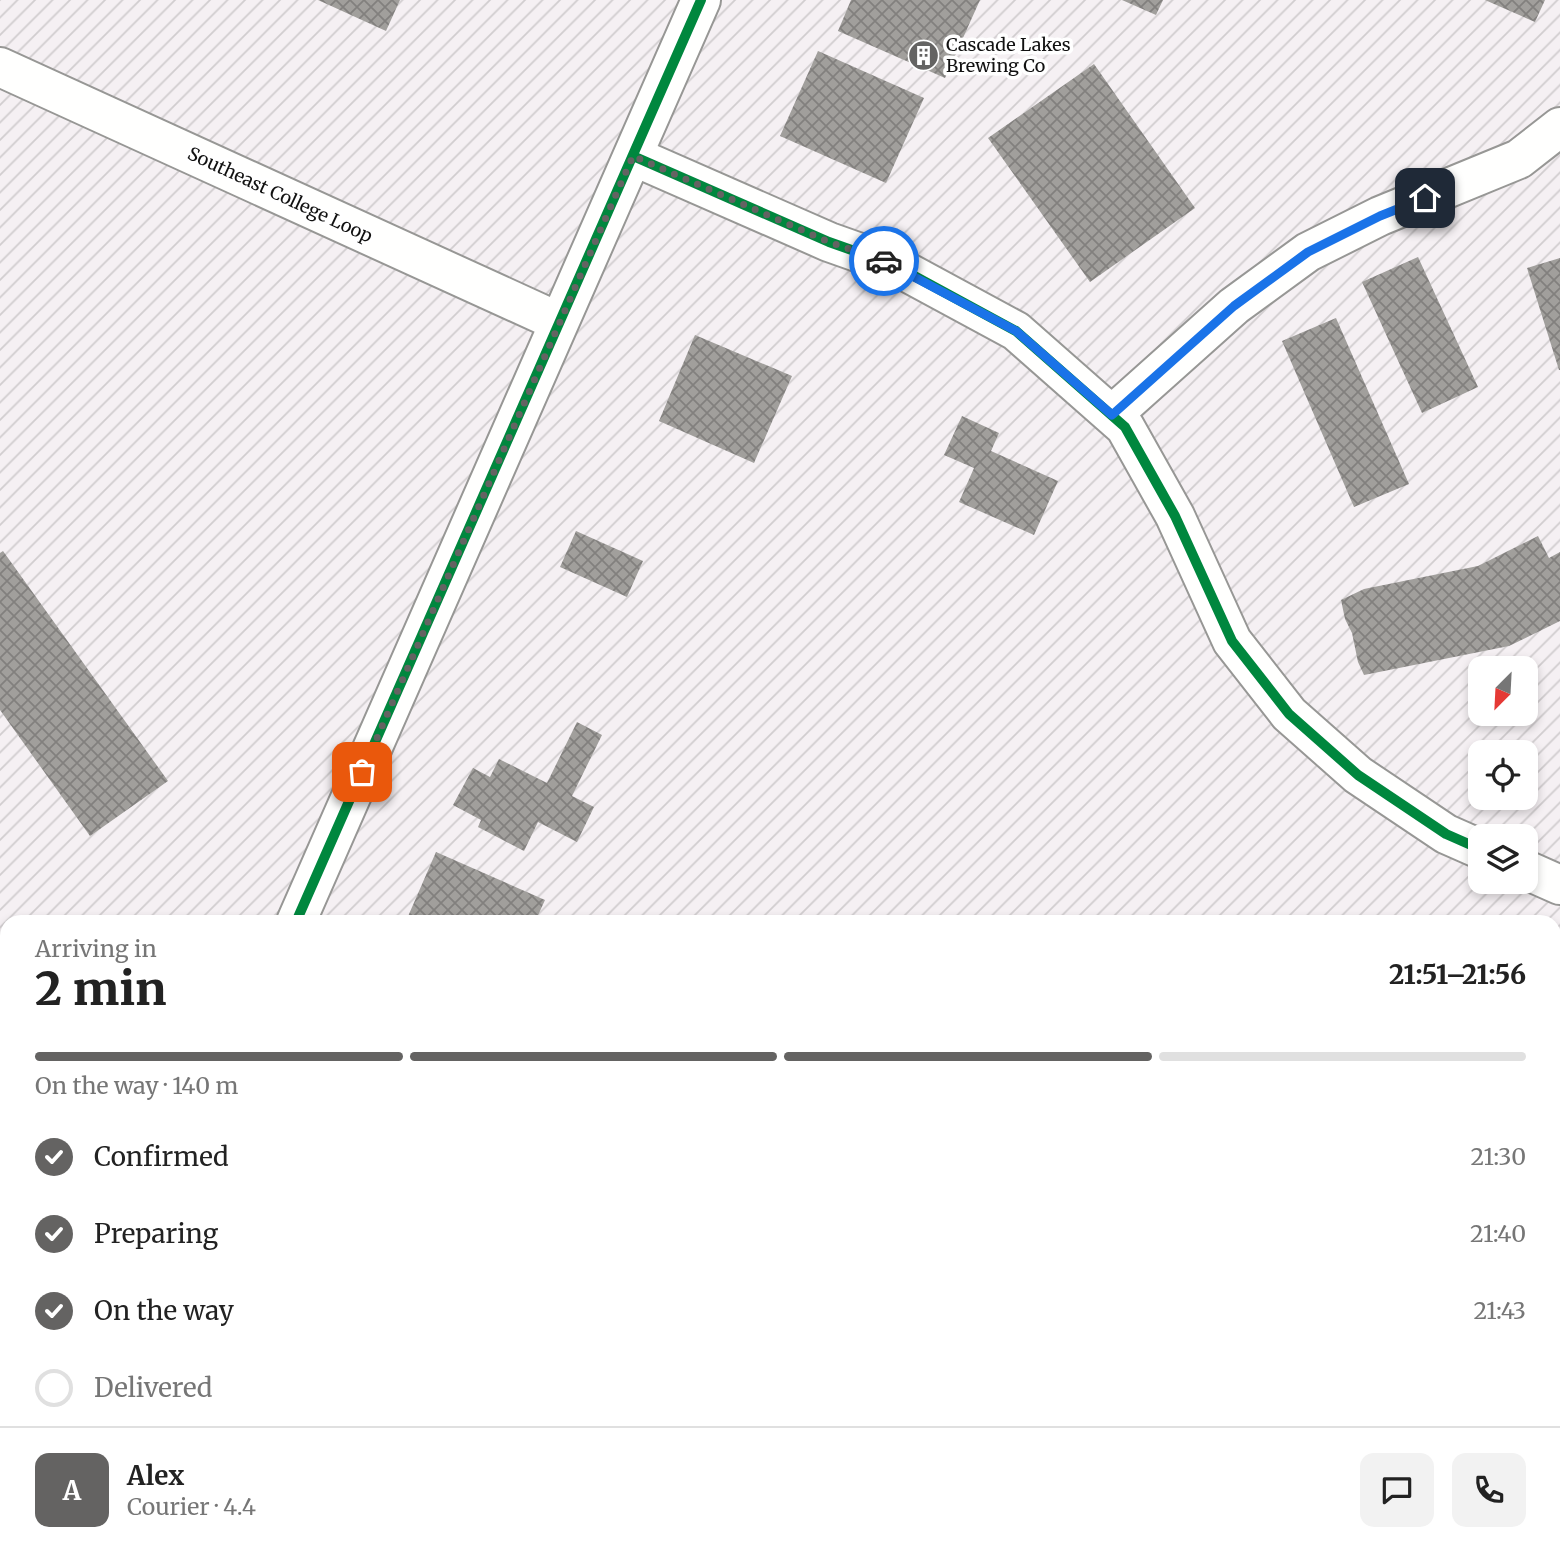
<!DOCTYPE html>
<html lang="en">
<head>
<meta charset="utf-8">
<style>
  body { margin:0; font-family:Merriweather,serif; background:#f2f2f2; color:#222; height:100vh; display:flex; flex-direction:column; font-size:26px; white-space:nowrap }
  * { box-sizing:border-box; margin:0 }
  p { font-size:23px; color:#767676 }
  .icon { flex:none; width:38px; height:38px; fill:none; stroke:currentColor; stroke-width:2; stroke-linecap:round; stroke-linejoin:round }
  .map { position:relative; flex:1; overflow:hidden }
  .details { position:absolute; left:0px; top:915px; width:1561px; height:653px; display:flex; flex-direction:column; background:#fff; border-radius:21px 21px 0 0; box-shadow:0 4px 10px #0003 }
  .details>* { flex:none }
  .needle { width:46px; rotate:204deg }
  .controls { position:absolute; left:1468px; top:656px; display:grid; gap:14px }
  .controls a { display:grid; place-items:center; width:70px; height:70px; border-radius:14px; background:#fff; box-shadow:0 4px 10px #0003; font-size:35px }
  .pin { position:absolute; display:grid; place-items:center; width:60px; height:60px; color:#fff; margin:-30px; border-radius:14px; box-shadow:0 4px 10px #0006 }
  .courier { position:absolute; display:grid; place-items:center; width:70px; height:70px; margin:-35px; border:5px solid #1a73e8; border-radius:50%; background:#fff; color:#222; box-shadow:0 2px 9px #0007 }
  .headline em { font-style:normal; font-weight:800 }
  .headline div { display:flex; flex-direction:column-reverse }
  .headline { display:flex; align-items:center; justify-content:space-between; height:119px; padding:0 35px }
  h1 { font-size:46px; font-weight:800; line-height:52px }
  .bar { display:grid; grid-template-columns:repeat(4,1fr); gap:10px 7px; align-content:center; height:84px; padding:0 35px }
  .bar i { height:9px; border-radius:5px; background:#e0e0e0 }
  .bar .on { background:#646362 }
  .bar p { grid-column:span 4 }
  .line { display:flex; align-items:center; gap:18px; padding:0 35px; border-top:2px solid #e0e0e0 }
  .line div { flex:1 }
  .round { display:grid; place-items:center; flex:none; width:74px; height:74px; border-radius:14px; background:#f2f2f2 }
  ol { padding:0 35px; list-style:none }
  li { display:flex; align-items:center; gap:21px; height:77px }
  li p { margin-inline-start:auto }
  li .icon { padding:7px; border-radius:50%; background:#646362; color:#fff; stroke-width:4 }
  li:last-child { color:#767676 }
  li i { width:38px; height:38px; border:4px solid #e0e0e0; border-radius:50% }
  .map>svg:first-child { display:block }
  .industrial { fill:url(#industrial-furrows); fill-rule:evenodd }
  .building { fill:url(#building-cross-hatch) }
  .lines { fill:none; stroke-linecap:round; stroke-linejoin:round }
  .minor-casing { stroke:#979795; stroke-width:42 }
  .minor { stroke:#fffffe; stroke-width:38 }
  .cycleway-casing { stroke:#fff; stroke-width:15 }
  .cycleway { stroke:#00873e; stroke-width:10 }
  .done { stroke:#646362; stroke-width:7; stroke-dasharray:0 12.6 }
  .route { stroke:#1a73e8; stroke-width:9 }
  .labels { text-anchor:middle; stroke-width:7; stroke-linejoin:round; paint-order:stroke }
  .poi-label { font-size:18px; fill:#111; stroke:#fff; text-anchor:start }
  .street-label { font-size:18px; fill:#111; stroke:#fff }
</style>
</head>
<body>
<div class="map">
<svg width="1560" height="1567" viewBox="0 0 1560 1567">
  <defs>
    <pattern id="industrial-furrows" width="10" height="10" patternUnits="userSpaceOnUse" patternTransform="scale(1.75)"><rect width="10" height="10" fill="#f5f0f3"/><path d="M-1 1l2-2M0 10L10 0M9 11l2-2" fill="none" stroke="#d1cdcf"/></pattern>
    <pattern id="building-cross-hatch" width="8" height="8" patternUnits="userSpaceOnUse" patternTransform="scale(1.75)"><rect width="8" height="8" fill="#a19f9c"/><path d="M0 0l8 8M0 8l8-8" fill="none" stroke="#82807e"/></pattern>
  </defs>
  <rect width="100%" height="100%" fill="#fdfcf7"/>
  <path class="industrial" d="M0 0H1560V1567H0ZM1480 668H1526V714H1480ZM1480 752H1526V798H1480ZM1480 836H1526V882H1480ZM7 922H1554V1561H7Z"/>
  <path class="building" d="M318 0H400L386 31Z
    M851 0H980L945 78 838 31Z
    M1122 0H1163L1156 15Z
    M1485 0H1545L1535 22Z
    M818 51 924 98 886 183 780 136Z
    M1094 64 1195 208 1090 282 988 138Z
    M1418 257 1478 387 1422 413 1362 282Z
    M1560 258V370H1559L1527 268Z
    M1336 318 1409 484 1354 507 1282 341Z
    M695 335 792 376 754 463 659 421Z
    M962 416 999 433 991 451 1058 481 1034 535 959 502 974 468 944 455Z
    M576 531 643 561 627 597 560 567Z
    M1538 536 1549 558 1560 552V621L1509 646 1364 675 1358 662 1352 633 1345 619 1341 600 1364 589 1478 566Z
    M3 551 168 781 90 836 0 710V553Z
    M577 722 602 735 572 796 594 807 577 842 538 822 524 851 478 827 481 820 453 805 473 768 490 777 499 759 547 783Z
    M436 852 545 900 535 922 406 921Z
    M0 1095 7 1098V1205L0 1202Z
    M0 1303 7 1306 5 1319H7V1392L3 1402 0 1401Z"/>
  <g class="lines">
    <defs>
      <path id="minor" d="M0 67 559 322
        M633 156 829 242 894 265 1016 331 1125 427 1175 516 1232 641 1289 714 1358 775 1446 834 1480 849
        M1112 415 1234 306 1308 252 1380 216 1519 159 1560 127
        M1526 870 1560 885
        M296 922 701 0
        M0 1064 7 1068
        M0 1243 7 1246
        M0 1425 7 1428
        M108 1561 122 1567
        M10 1567 13 1561"/>
    </defs>
    <use href="#minor" class="minor-casing"/>
    <use href="#minor" class="minor"/>
    <defs>
      <path id="cycleway" d="M633 156 829 242 894 265 1016 331 1125 427 1175 516 1232 641 1289 714 1358 775 1446 834 1480 849
        M296 922 701 0"/>
    </defs>
    <use href="#cycleway" class="cycleway-casing"/>
    <use href="#cycleway" class="cycleway"/>
  </g>
  <g class="lines">
    <path class="done" d="M362 772 633 156 829 242 884 261"/>
    <path class="route" d="M884 261 1016 331 1112 415 1234 306 1308 252 1380 216 1425 198"/>
  </g>
  <defs>
    <symbol id="building-disc" viewBox="-11 -11 22 22"><circle r="9.5" fill="#646362" stroke="#fff"/><path d="M-4-6H4V6H1V3H-1V6H-4ZM-2.5-4.3h1.7v1.8h-1.7ZM.8-4.3h1.7v1.8H.8ZM-2.5-1h1.7V.8h-1.7ZM.8-1h1.7V.8H.8Z" fill="#fff"/></symbol>
  </defs>
  <g fill-rule="evenodd">
    <use href="#building-disc" x="906" y="38" width="35" height="35"/>
  </g>
  <g class="labels">
    <g class="poi-label">
      <text x="946" y="51">Cascade Lakes<tspan x="946" dy="21">Brewing Co</tspan></text>
    </g>
    <g class="street-label">
      <text transform="translate(280 195) rotate(25)" y="6">Southeast College Loop</text>
    </g>
  </g>
</svg>
<div class="controls">
<a><svg class="needle" viewBox="-14 -14 28 28"><path d="M0-13l5 13h-10z" fill="#e53935"/><path d="M0 13l5-13h-10z" fill="#767676"/></svg></a>
<a><svg class="icon" aria-label="locate" viewBox="0 0 24 24"><circle cx="12" cy="12" r="6"/><path d="M12 2v4M12 18v4M2 12h4M18 12h4"/></svg></a>
<a><svg class="icon" aria-label="layers" viewBox="0 0 24 24"><path d="M12 4l9 5-9 5-9-5zM3 14l9 5 9-5"/></svg></a>
</div>
<div class="pin" style="left:362px;top:772px;background:#ea580c"><svg class="icon" aria-label="bag" viewBox="0 0 24 24"><path d="M5 8h14l-1 12H6zM9 8a3 3 0 0 1 6 0"/></svg></div>
<div class="pin" style="left:1425px;top:198px;background:#1f2937"><svg class="icon" aria-label="home" viewBox="0 0 24 24"><path d="M3 11l9-7 9 7M6 9v11h12V9"/></svg></div>
<div class="courier" style="left:884px;top:261px"><svg class="icon" aria-label="car" viewBox="0 0 24 24"><path d="M5 17H2v-5l4-1 3-4h7l3 4 3 1v5h-3M9 17h6M6 11h13"/><circle cx="7" cy="17" r="2"/><circle cx="17" cy="17" r="2"/></svg></div>
<section class="details">
<div class="headline"><div><h1>2 min</h1><p>Arriving in</p></div><em>21:51–21:56</em></div>
<div class="bar"><i class="on"></i><i class="on"></i><i class="on"></i><i></i><p>On the way · 140 m</p></div>
<ol>
<li><svg class="icon" aria-label="check" viewBox="0 0 24 24"><path d="M5 12l5 5 9-10"/></svg>Confirmed<p>21:30</p></li>
<li><svg class="icon" aria-label="check" viewBox="0 0 24 24"><path d="M5 12l5 5 9-10"/></svg>Preparing<p>21:40</p></li>
<li><svg class="icon" aria-label="check" viewBox="0 0 24 24"><path d="M5 12l5 5 9-10"/></svg>On the way<p>21:43</p></li>
<li><i></i>Delivered</li>
</ol>
<div class="line" style="height:126px"><b class="round" style="background:#646362;color:#fff">A</b><div><b>Alex</b><p>Courier · 4.4</p></div><a class="round"><svg class="icon" aria-label="chat" viewBox="0 0 24 24"><path d="M4 5h16v11H9l-5 4z"/></svg></a><a class="round"><svg class="icon" aria-label="phone" viewBox="0 0 24 24"><path d="M5 4h4l2 5-3 2q2 4 5 5l2-3 5 2v4C11 20 4 13 5 4z"/></svg></a></div>
</section>
</div>
</body>
</html>
